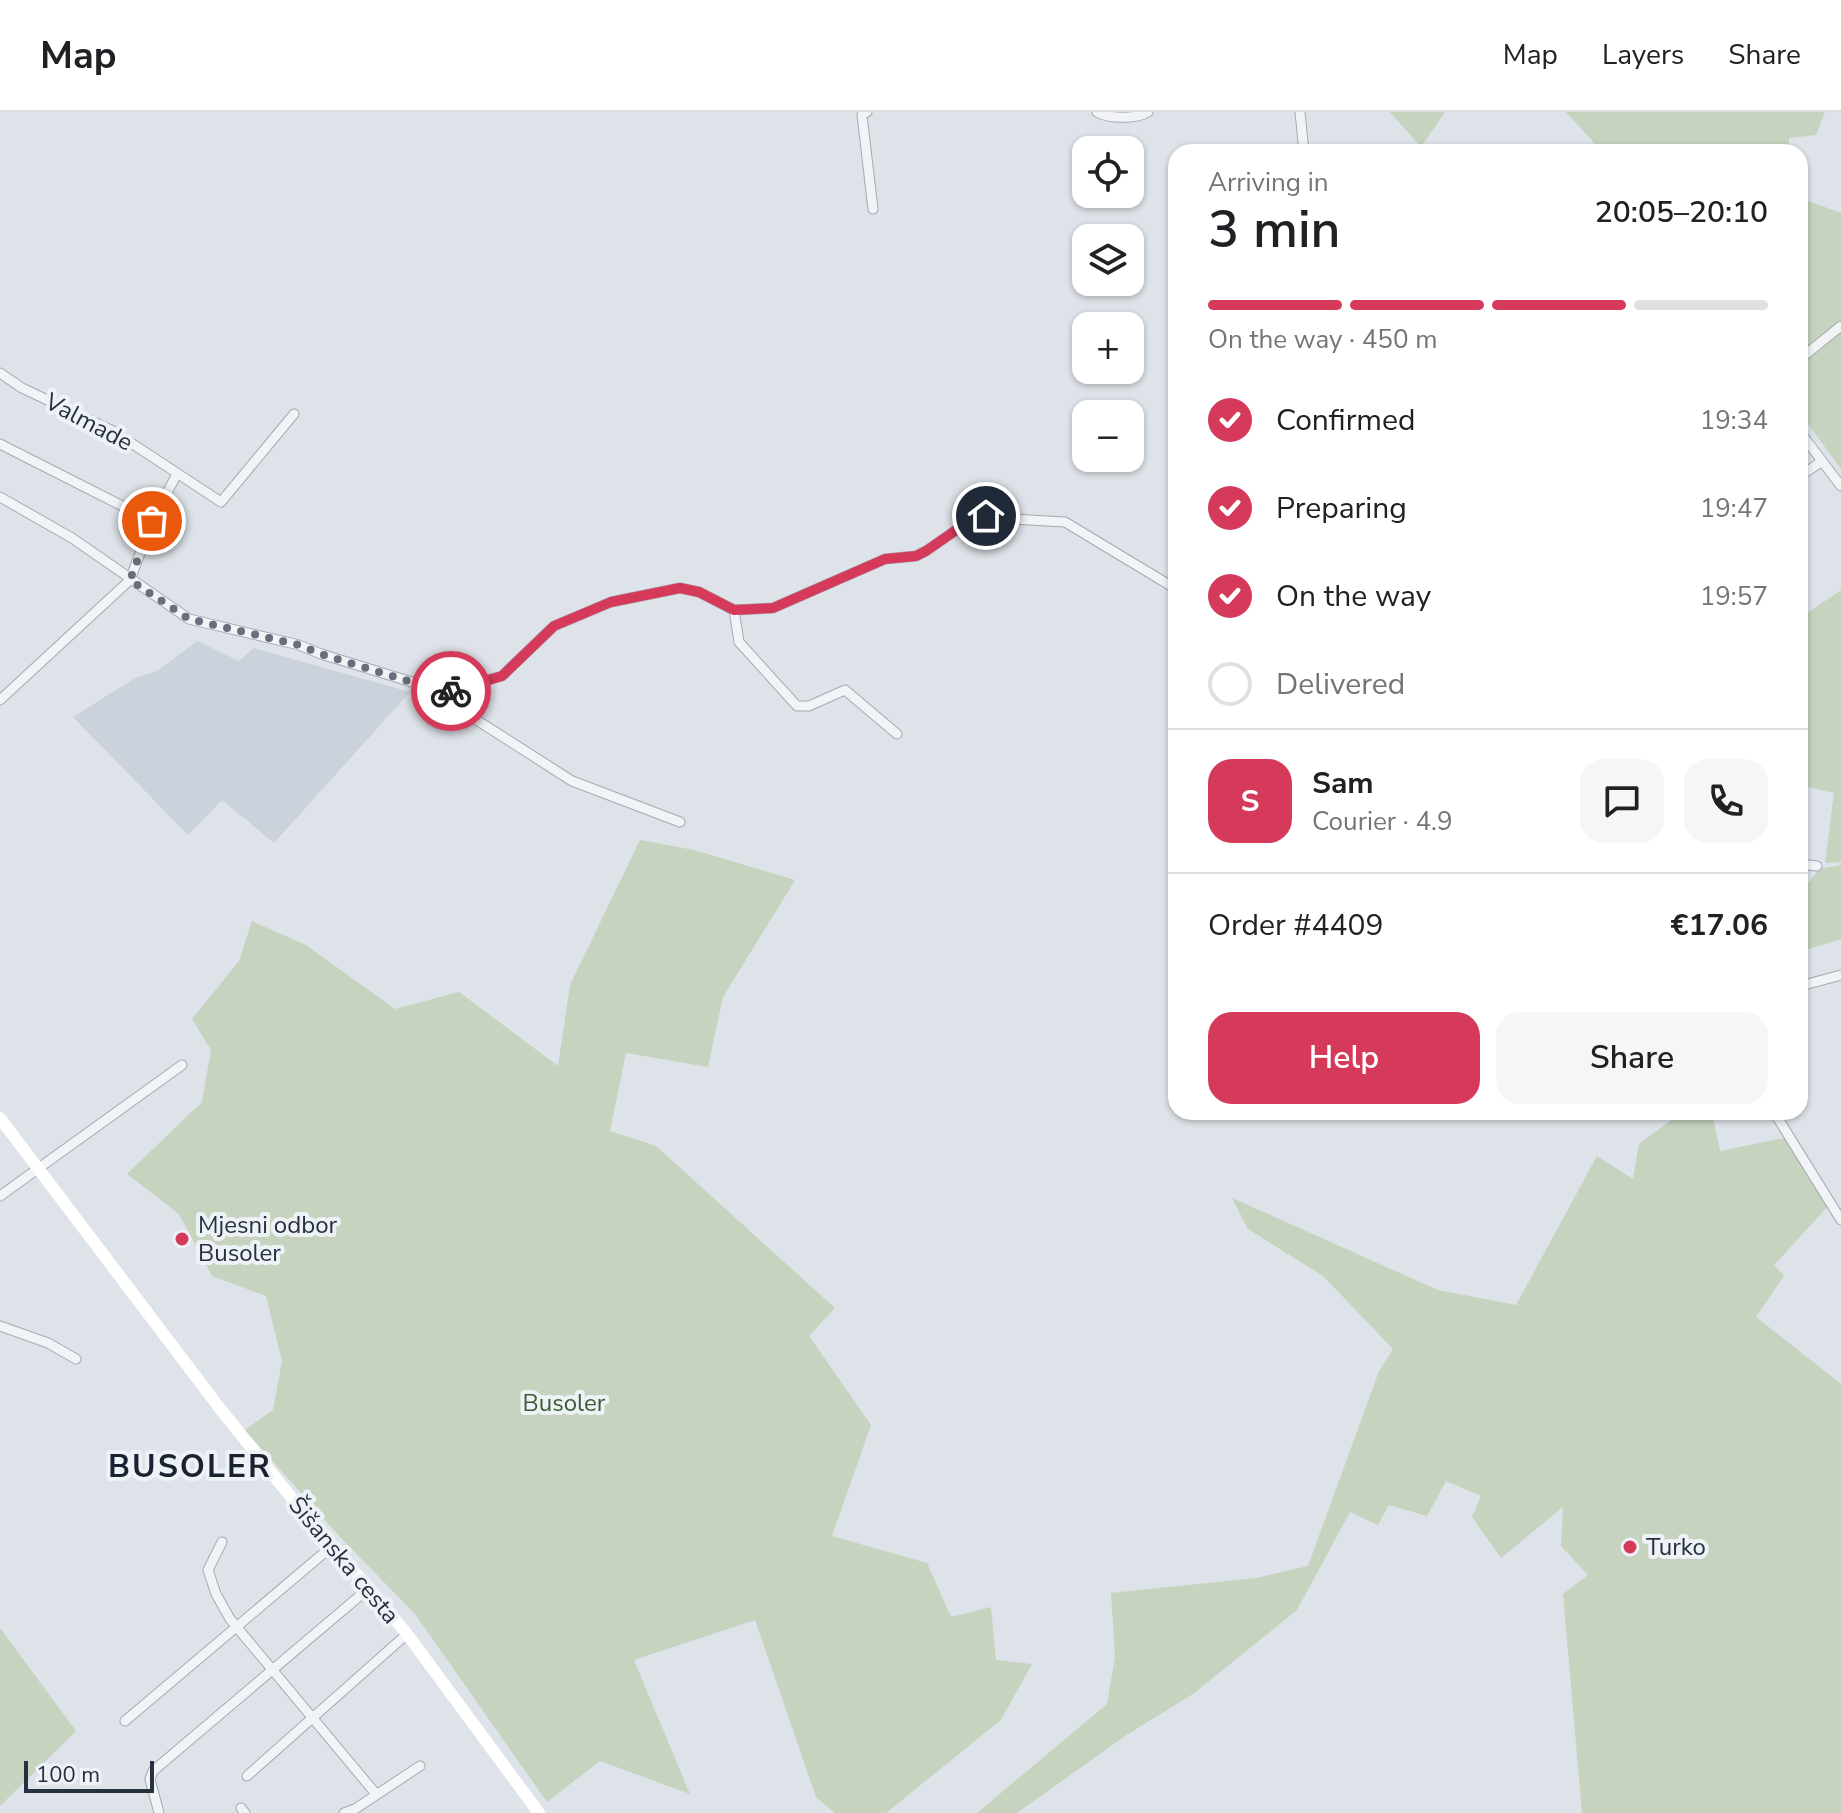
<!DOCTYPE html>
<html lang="en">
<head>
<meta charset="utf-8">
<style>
  body { margin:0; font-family:"Nunito Sans",sans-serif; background:#f6f6f6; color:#202124; height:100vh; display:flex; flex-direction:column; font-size:30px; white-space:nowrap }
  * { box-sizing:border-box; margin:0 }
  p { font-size:26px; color:#757577 }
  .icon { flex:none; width:44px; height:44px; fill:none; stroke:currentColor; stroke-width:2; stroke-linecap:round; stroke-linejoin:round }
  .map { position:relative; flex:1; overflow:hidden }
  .details { position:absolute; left:1168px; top:32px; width:640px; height:976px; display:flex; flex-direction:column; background:#fff; border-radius:24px; box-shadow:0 2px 6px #0004 }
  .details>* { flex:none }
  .controls { position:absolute; left:1072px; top:24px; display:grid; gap:16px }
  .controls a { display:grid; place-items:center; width:72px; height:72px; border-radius:16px; background:#fff; box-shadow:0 2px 6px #0004; font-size:40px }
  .scale { position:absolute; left:24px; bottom:20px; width:130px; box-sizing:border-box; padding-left:8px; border:4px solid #263140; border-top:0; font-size:22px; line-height:28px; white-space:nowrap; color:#263140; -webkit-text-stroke:6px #eef2f6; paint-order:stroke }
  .pin { position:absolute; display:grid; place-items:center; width:68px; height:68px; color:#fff; margin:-34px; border:4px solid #fff; border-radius:50%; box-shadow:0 2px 8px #0007 }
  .courier { position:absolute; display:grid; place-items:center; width:80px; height:80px; margin:-40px; border:6px solid #d63a5b; border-radius:50%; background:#fff; color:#222; box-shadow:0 2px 10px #0007 }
  .summary em { font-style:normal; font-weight:600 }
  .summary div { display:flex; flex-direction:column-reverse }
  .summary { display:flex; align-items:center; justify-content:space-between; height:136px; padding:0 40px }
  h1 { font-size:52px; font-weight:600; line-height:60px }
  .bar { display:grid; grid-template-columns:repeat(4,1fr); gap:12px 8px; align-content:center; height:96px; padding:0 40px }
  .bar i { height:10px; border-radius:6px; background:#e0e0e0 }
  .bar .on { background:#d63a5b }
  .bar p { grid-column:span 4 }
  .line { display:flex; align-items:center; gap:20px; padding:0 40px; border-top:2px solid #e0e0e0 }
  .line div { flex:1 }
  .round { display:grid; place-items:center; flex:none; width:84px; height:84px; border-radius:24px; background:#f6f6f6 }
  ol { padding:0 40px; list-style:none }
  li { display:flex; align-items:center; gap:24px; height:88px }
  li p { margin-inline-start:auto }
  li .icon { padding:8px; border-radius:50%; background:#d63a5b; color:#fff; stroke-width:4 }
  li:last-child { color:#757577 }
  li i { width:44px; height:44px; border:4px solid #e0e0e0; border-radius:50% }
  .primary-button { display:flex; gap:16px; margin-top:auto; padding:16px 40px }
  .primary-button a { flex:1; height:92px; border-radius:24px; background:#d63a5b; color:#fff; font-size:32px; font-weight:600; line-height:92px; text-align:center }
  .primary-button a+a { background:#f6f6f6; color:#202124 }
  header { display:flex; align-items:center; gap:48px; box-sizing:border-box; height:112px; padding:0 40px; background:#fff; border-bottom:2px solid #e0e0e0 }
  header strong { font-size:38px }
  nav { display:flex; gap:44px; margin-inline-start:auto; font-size:28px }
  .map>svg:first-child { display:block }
  .built { fill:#ccd2db }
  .green { fill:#c5d3bf }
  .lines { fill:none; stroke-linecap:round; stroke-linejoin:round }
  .street-casing { stroke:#a3aab3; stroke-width:11 }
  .street { stroke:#f1f3f7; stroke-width:9 }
  .secondary { stroke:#fff; stroke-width:12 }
  .done { stroke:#666f7b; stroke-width:8; stroke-dasharray:0 14.4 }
  .route { stroke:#d63a5b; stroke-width:10 }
  .poi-dot { fill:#d63a5b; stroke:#eef2f6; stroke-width:3 }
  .labels { text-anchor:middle; stroke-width:8; stroke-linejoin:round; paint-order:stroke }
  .street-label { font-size:24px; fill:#263140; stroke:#eef2f6 }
  .poi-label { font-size:24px; fill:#263140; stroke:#eef2f6; text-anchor:start }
  .park-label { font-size:24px; fill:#3d5d33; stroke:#eef2f6 }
  .district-label { font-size:32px; font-weight:bold; letter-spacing:2px; fill:#192231; stroke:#eef2f6 }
</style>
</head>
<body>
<header>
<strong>Map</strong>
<nav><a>Map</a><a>Layers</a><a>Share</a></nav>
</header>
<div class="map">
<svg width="1841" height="1701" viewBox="0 0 1841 1701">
  <rect width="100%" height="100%" fill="#dee3e9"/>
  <path class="built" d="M197 529 239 549 254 536 410 580 274 731 222 688 188 723 73 605 135 566 157 559Z"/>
  <path class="green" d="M1390 0H1445L1421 35Z
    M1566 0H1825L1816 23 1789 26V40H1597L1596 33Z
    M1800 86 1841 101V357L1800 301Z
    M1841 478V750L1825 751 1834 681 1800 673V506Z
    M640 728 694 738 795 768 723 885 708 955 626 941 610 1019 656 1034 835 1196 809 1224 871 1313 832 1424 927 1451 951 1505 991 1495 996 1548 1032 1552 1001 1608 886 1701H835L816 1685 755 1508 634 1548 690 1682 600 1649 547 1690 415 1502 341 1426 245 1318 273 1298 282 1249 266 1184 212 1164 179 1102 127 1062 202 990 211 938 192 907 239 849 252 809 306 833 395 897 459 880 558 954 570 873Z
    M1841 753V827L1802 839 1800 782 1819 757Z
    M1682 1000H1712L1720 1039 1789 1025 1830 1092 1774 1153 1784 1164 1756 1205 1841 1272V1701H1582L1563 1482 1588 1463 1561 1434 1563 1395 1501 1446 1472 1405 1481 1384 1446 1369 1427 1404 1389 1393 1378 1413 1350 1400 1297 1498 1193 1582 1128 1622 1017 1701H977L1107 1592 1115 1545 1111 1481 1256 1466 1308 1454 1379 1259 1393 1237 1323 1164 1248 1117 1232 1086 1438 1178 1516 1193 1597 1044 1633 1067 1639 1032Z
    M0 1516 76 1619 0 1694Z"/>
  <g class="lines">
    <defs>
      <path id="street" d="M867 0 862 3 873 97
        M1097 0C1109 7 1136 7 1148 0
        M1300 0 1304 40
        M1800 247 1841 214
        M0 261 22 276 113 319 221 390 294 302
        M1800 320 1841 374
        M0 332 152 409
        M1800 364 1821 350
        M0 385 72 426 189 507 299 533 321 542 415 571 436 582 502 564 554 514 611 490 680 476 699 480 734 498 773 496 885 447 916 444 926 439 975 405 1065 410 1176 477
        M734 498 739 530 797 594H809L845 578 897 622
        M436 582 572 669 680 710
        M0 588 130 468 152 409 177 362
        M1800 752 1817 754
        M1800 874 1841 863
        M1774 1000 1841 1108
        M0 1084 182 953
        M0 1214 48 1231 76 1247
        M222 1430 208 1458 216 1482 230 1507 376 1682
        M125 1609 331 1435
        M247 1664 407 1522
        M241 1696 245 1701
        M159 1701 150 1667 153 1659 369 1476
        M344 1701 355 1697 420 1654"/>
    </defs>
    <use href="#street" class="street-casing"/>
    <use href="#street" class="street"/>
    <path class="secondary" d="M0 1006 218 1294 331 1435 364 1470 407 1522 539 1701"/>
  </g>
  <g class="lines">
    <path class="done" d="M152 409 130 468 189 507 299 533 321 542 415 571 436 582 451 579"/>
    <path class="route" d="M451 579 502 564 554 514 611 490 680 476 699 480 734 498 773 496 885 447 916 444 926 439 975 405 986 404"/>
  </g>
  <g class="poi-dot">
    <circle cx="182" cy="1127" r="8"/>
    <circle cx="1630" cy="1435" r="8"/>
  </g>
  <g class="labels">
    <g class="street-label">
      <text transform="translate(89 310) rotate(28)" y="8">Valmade</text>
      <text transform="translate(344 1448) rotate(50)" y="8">Šišanska cesta</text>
    </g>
    <g class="poi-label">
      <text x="198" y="1121">Mjesni odbor<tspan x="198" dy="28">Busoler</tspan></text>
      <text x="1646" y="1443">Turko</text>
    </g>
    <g class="park-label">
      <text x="564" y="1299">Busoler</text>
    </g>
    <g class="district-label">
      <text x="190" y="1365">BUSOLER</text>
    </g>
  </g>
</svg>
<div class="controls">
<a><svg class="icon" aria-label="locate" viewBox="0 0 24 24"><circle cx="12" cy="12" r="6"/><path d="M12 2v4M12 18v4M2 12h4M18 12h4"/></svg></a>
<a><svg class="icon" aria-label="layers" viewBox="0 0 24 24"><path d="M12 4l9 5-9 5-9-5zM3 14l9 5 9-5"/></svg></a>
<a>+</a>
<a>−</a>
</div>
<div class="scale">100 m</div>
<div class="pin" style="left:152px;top:409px;background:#ea580c"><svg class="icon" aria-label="bag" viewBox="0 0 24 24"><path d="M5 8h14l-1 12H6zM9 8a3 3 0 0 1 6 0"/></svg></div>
<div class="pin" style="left:986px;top:404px;background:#1f2937"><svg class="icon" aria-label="home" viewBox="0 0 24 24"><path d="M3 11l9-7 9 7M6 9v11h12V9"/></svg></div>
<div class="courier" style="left:451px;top:579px"><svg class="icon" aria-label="bike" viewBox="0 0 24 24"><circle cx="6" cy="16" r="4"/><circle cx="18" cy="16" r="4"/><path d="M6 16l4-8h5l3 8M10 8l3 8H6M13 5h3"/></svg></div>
<section class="details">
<div class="summary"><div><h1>3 min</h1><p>Arriving in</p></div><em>20:05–20:10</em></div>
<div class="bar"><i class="on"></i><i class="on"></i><i class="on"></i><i></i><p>On the way · 450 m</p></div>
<ol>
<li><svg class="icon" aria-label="check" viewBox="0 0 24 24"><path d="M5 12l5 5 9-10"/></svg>Confirmed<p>19:34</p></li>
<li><svg class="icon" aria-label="check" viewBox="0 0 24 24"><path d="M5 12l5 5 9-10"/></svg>Preparing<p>19:47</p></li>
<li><svg class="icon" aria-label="check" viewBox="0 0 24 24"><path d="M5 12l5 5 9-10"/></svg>On the way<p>19:57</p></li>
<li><i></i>Delivered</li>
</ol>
<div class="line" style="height:144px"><b class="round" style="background:#d63a5b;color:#fff">S</b><div><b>Sam</b><p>Courier · 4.9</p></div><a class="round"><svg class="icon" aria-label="chat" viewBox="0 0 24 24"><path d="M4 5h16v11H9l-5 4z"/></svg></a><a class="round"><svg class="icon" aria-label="phone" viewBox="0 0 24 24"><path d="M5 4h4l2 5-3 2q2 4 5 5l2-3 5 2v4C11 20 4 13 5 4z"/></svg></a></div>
<div class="line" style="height:104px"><div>Order #4409</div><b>€17.06</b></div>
<div class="primary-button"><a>Help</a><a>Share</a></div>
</section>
</div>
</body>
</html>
